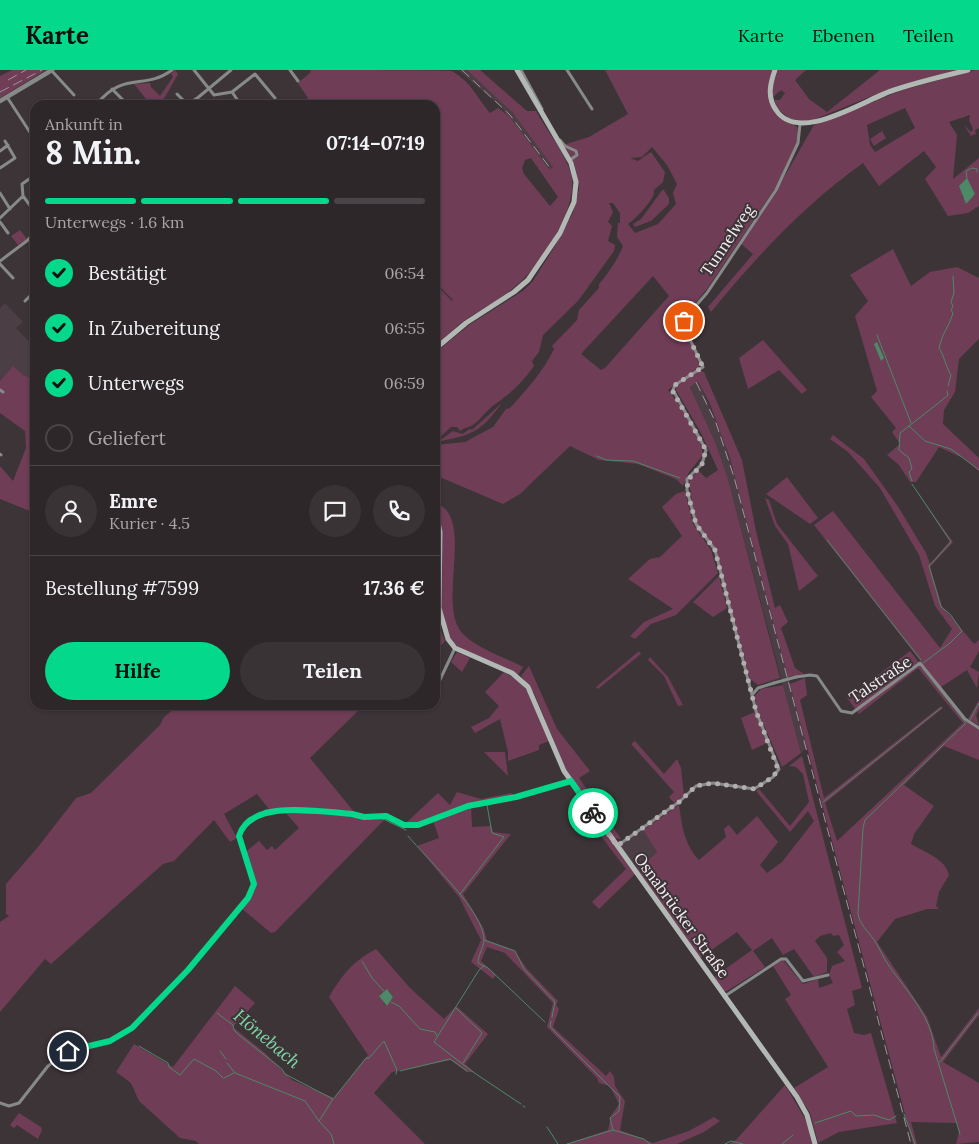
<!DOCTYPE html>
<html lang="de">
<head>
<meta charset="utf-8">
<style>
  body { margin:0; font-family:Lora,serif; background:#3a3336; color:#f1f3f6; height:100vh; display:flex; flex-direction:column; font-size:19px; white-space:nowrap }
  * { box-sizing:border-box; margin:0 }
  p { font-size:16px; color:#a7a5a8 }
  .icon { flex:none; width:28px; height:28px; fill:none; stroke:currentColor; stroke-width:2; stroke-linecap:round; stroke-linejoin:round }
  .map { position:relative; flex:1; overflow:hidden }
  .sheet { position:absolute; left:30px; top:30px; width:410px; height:610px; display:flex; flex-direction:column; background:#2e272a; border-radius:15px; box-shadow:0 1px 4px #0004,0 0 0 1px #494447 }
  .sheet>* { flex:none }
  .pin { position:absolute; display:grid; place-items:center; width:42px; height:42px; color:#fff; margin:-21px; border:2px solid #fff; border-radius:50%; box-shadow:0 1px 5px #0007 }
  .courier { position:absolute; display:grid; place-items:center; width:50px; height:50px; margin:-25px; border:4px solid #04d98b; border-radius:50%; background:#fff; color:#222; box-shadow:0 1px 6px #0007 }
  .headline em { font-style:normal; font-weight:700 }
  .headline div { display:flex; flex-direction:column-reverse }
  .headline { display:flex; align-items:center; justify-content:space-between; height:85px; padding:0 15px }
  h1 { font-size:32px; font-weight:700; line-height:38px }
  .bar { display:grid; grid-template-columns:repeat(4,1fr); gap:8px 5px; align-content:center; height:60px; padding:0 15px }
  .bar i { height:6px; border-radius:4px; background:#494447 }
  .bar .selected { background:#04d98b }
  .bar p { grid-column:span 4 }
  .line { display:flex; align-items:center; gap:12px; padding:0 15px; border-top:1px solid #494447 }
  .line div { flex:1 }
  .round { display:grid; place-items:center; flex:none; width:52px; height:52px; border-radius:26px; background:#3a3336 }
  ol { padding:0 15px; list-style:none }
  li { display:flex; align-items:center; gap:15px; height:55px }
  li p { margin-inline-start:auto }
  li .icon { padding:5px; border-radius:50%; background:#04d98b; color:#111; stroke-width:4 }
  li:last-child { color:#a7a5a8 }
  li i { width:28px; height:28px; border:2px solid #494447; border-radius:50% }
  .action { display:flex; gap:10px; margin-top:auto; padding:10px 15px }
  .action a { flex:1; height:58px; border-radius:30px; background:#04d98b; color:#111; font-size:20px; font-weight:700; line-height:58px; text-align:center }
  .action a+a { background:#3a3336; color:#f1f3f6 }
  header { display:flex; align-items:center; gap:30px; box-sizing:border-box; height:70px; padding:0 25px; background:#04d98b; color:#111 }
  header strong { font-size:24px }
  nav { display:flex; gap:28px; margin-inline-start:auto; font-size:18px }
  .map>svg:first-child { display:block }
  .built { fill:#4c3e45 }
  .green { fill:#6f3d56; fill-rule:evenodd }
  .water { fill:#4d8868 }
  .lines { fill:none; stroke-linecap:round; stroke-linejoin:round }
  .stream { stroke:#4d8868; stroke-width:1 }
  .minor { stroke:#868a88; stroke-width:3 }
  .tertiary { stroke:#868a88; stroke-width:4.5 }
  .secondary { stroke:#b2b9b5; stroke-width:5 }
  .rail { stroke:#9e969a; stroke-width:1; stroke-dasharray:10 5; stroke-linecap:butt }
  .minor-bridge { stroke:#868a88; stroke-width:3 }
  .done { stroke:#b4adb0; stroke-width:5; stroke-dasharray:0 9 }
  .route { stroke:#04d98b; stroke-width:6 }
  .labels { text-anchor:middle; stroke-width:4; stroke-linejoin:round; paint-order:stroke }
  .street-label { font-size:16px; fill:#f4eef1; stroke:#3d3438 }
  .water-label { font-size:18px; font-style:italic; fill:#7fd7a7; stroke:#3d3438 }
</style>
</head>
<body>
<header>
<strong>Karte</strong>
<nav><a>Karte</a><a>Ebenen</a><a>Teilen</a></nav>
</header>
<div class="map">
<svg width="979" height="1074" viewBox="0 0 979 1074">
  <rect width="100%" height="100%" fill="#3d3438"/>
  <path class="built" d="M458 0H467L495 24 522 53 553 96 549 99 501 37Z
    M5 233 23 252 16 258 33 276 35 274V310L23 305 13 296 0 311V238Z
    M698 310 722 365 743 433 807 677 801 683 728 409 716 374 690 317Z
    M643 760 657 782 637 800 620 776Z"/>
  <path class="green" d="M12 0H46L0 28V6Z
    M175 0 178 4 165 27 157 35H151L134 14 150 13 151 17 160 26 173 7 171 4Z
    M310 0C330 0 443 0 452 1 473 14 475 25 490 43L498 38 509 46 549 99 553 97 513 43 467 0H480L527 41H536C547 61 565 82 571 104 580 135 541 195 518 214 502 229 482 239 464 251 454 258 445 268 435 276V214L452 231 453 230 435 212V35H293L308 28 298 13 311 2ZM531 88 558 127 550 136 524 104 522 98 525 90Z
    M605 0H773L769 13 777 44 797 57 799 66 795 81 776 117 707 219 682 249 683 258 700 296 668 320C682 338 701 361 703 385L689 402 683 416 676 409 638 394 599 390 570 376 520 424 503 434 435 405V375L465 372 493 357 506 339 510 338C527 319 543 302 554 279L552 276 577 250 579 240 599 218V214C608 204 618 189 623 176L617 167 618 153H620V143L613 133H609L613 142 608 152 612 156 608 171 615 175 614 181 578 231 543 265 539 282 532 291 534 296C522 313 511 323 494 335 487 340 481 349 474 354 471 357 465 357 460 361L457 357H451L440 367 435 365V283L469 255 524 220 533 211 555 176 573 143 579 119 574 93 563 75 589 67 628 44ZM652 77 667 95 677 114 673 123 676 134 658 154 635 163 628 154C634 150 656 129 654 120L663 112 665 102 651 82 638 91 630 88 642 87ZM653 206 669 226 605 298 601 300 581 284Z
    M778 0H806L795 10 809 29 827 42 880 0H957L894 17 808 52 790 49 778 39 774 30H780L785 23 781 20 773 27V13Z
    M975 0H979V58L975 60 976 64 971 66 964 55 971 62 973 59 969 50 970 45 949 52 957 65 953 109 979 88V136L968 143 948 146 925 109 936 97 924 81 879 116 863 93C804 135 756 187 711 242L708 237 753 184 740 173 775 123 814 55 903 20ZM905 38 915 58 875 82 870 75 867 55ZM970 115 975 124 963 128 962 121Z
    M882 61 886 68 874 76 870 69Z
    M663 119 669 128V134L651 151 635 157 633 154 641 149Z
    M20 160 27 169 18 175 11 166Z
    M893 179 911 216 930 202 957 197 979 208V269L959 289 955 322 944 340 943 354 979 388V401L965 389 939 377 916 412H910L953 472 930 497 942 536 974 574 979 570V581L970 597 979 602 977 618 967 600 941 617 814 455 833 441 940 578 952 559 935 536 919 485 880 418 848 382 830 369 833 365 864 389 899 438 926 483 930 494 950 471 898 394 887 385 900 374 892 362 896 358 871 327 877 321 855 246 868 231 850 205Z
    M763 270 807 320 802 324 779 300 748 319 739 288Z
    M13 296 23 305 35 310V443L0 429V396L13 411 26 378 25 361 0 343V311Z
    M698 300 704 302 742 390 756 461 775 538 780 535 788 552 781 558 795 598 804 604 788 607 730 388 710 334 698 311 690 317 716 374 728 409 780 608 758 615 750 609 716 481 697 453 693 438 689 412 698 400 706 408 718 400 701 363 676 320V317Z
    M502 333C480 363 470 366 435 372L437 368 442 369 453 361 462 364 470 359 472 360Z
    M787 407 818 448 810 454 766 424Z
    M685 421 693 454 711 480 718 503 676 545 651 554 635 569 630 566 644 552 673 539 628 509 650 489 660 487 682 466 662 437 676 424Z
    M765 428 769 430 777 454 818 506 799 521 788 474 775 456Z
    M435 431C439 434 447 439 449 444 466 474 438 543 465 566 481 580 504 587 523 597L518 605 457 576 450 569 444 554 439 557 435 554Z
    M719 506 727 538 713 547 693 532Z
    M441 561 445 571 435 582V568Z
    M639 581 641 584 598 619 596 617Z
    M910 581 964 650 979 659V690L944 676 904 715 934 736 914 764 911 774C924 782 946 789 949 805L939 822 936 836 939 839H927L895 849 877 872 927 947 941 987 979 938V945L943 992 979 1013V1072L956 1074 959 1062 957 1053 911 1052 917 1074H913L790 614 805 608 807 625 800 630 824 728 941 636 943 638 825 733 837 771 963 653 918 598 859 644 847 628Z
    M457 582 470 588 462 602 451 592Z
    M650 587 668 607 683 635 678 636 664 606 648 590Z
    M529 596 557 659 590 701 579 708 621 769 614 768 565 698 534 623 521 606Z
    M504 602C534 617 537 641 549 671L539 675V680L508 691V682L500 649 475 663 471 657 489 648 499 636 485 622Z
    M783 615 801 683 782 697 757 639 755 626 761 619Z
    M979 630V639L976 645 979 655 968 649Z
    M179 635H364L310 688 355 743 269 739 257 724 224 744 237 768 230 772 214 750 174 791 163 794 51 894 45 889 0 942V852L9 846 6 844V814L38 777 76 728 91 723 160 655 164 647Z
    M755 642 767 673 752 680 741 648Z
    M635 671 664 704 677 689 681 698 684 725 674 733 669 727 674 722 631 674Z
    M484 682H505L508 706Z
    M802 686 862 918 852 921 855 935 847 939 854 963 864 965 871 963 897 1053 839 1062 818 1073 810 1043 794 1018 828 997 785 929 791 925 773 896 783 890 803 914 818 909 819 918 833 913 829 905 832 896 845 891 837 882 844 875 839 865 833 866 831 863 820 866 815 871 827 888V902L814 907 794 879 783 885 772 868 753 881 765 897 727 921H724L714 907 752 880 737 862 700 888 637 800 657 782 643 760 679 735C682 756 684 774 699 790L726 767 724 759 729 755 737 765 757 746 778 772 760 795 767 803 782 792 814 751 808 741 790 762 756 721 759 719 790 756 809 732 803 704 796 697 789 696Z
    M457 722 481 729 511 723 514 726 469 734 418 753H406L438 723 450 735Z
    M471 736 472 757 491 756 493 762 511 764 463 824 483 857 487 870 514 880 527 899 558 931 556 935 559 939 553 957 606 1006 610 1001 614 1007 615 1016 625 1031 620 1060 653 1073 689 1061 714 1047 720 1051 704 1062 677 1074H566L608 1060 611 1046 619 1034 610 1016 599 1013 597 1008 547 957 553 933 505 883 487 877 481 891 496 905 493 909 471 892 481 870 459 827 417 776 439 768 433 751Z
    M586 736 635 804 599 839 592 832 626 799 581 740Z
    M285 742 351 745 364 749 386 748 275 862 271 863 241 838 255 820 244 783 259 771 267 780 272 776 275 780 299 758Z
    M376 879 410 918 444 949 456 936 488 964 465 994 474 1002H467L451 990 392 1002 374 1023 425 1074H199L196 1071 180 1068 139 1031 131 1013 116 1002 134 974 173 997 235 916 255 933 233 957 265 983 292 1010 334 1028 368 985 329 927C343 904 352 892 376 879ZM389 921 393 927 386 936 380 924Z
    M785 1015 807 1052 812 1074H729L736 1070Z
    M19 1043 41 1057 42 1060 38 1069 17 1055 14 1058 10 1055Z"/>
  <path class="water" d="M967 108 975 124 966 134 959 116Z
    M877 272 884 288 881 291 874 274Z
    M387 919 393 927 387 936 379 926Z"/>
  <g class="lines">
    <path class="stream" d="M967 108 966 101 972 98 977 99V102
      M877 265 911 353
      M948 316 951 305C945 295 944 285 939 278 943 261 949 257 953 243L951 240 953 236 951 232 954 223 953 206
      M909 356 925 371 951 379 979 400
      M597 386 606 390 633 391 680 408
      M912 411 909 402 912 399 909 388 899 380 900 363 946 327 948 325 947 321
      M912 414 951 472 929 496 941 537 950 544 962 561 950 573 923 593
      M827 470 921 590
      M923 599 966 653 865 750 863 758 858 844C860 855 868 861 874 870 880 878 883 888 889 896 906 920 933 948 934 979L960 1064
      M970 650 979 633
      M823 732 941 638
      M353 746 366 749 377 748
      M381 748 406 760
      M408 766C426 788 486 843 484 871 483 878 478 886 478 893L488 898 545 952
      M460 824 504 767 492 763 487 735
      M484 870 515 881 524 899 555 932 552 947
      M362 891 372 908 384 921
      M484 896 479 900 434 972 473 1002 521 1034
      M391 932 399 936 420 959 435 962 437 966
      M456 938 482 963 463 993
      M217 943 233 955 234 960 239 965 282 999 285 1004 333 1029 319 1051 331 1064 334 1074
      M551 951 550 956 554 961 620 1027 619 1041 610 1048 613 1060 644 1069 650 1074
      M139 976 168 993 169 997 180 1005 194 989 216 1001 223 1008
      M220 981 226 989
      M940 992 978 943
      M227 993 235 1003 305 1031 319 1051
      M400 1001 450 989 467 1001
      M224 1008 234 1003
      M334 1028 366 988H369L384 971 397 1000 396 1004
      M523 1036 525 1037
      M904 1044 915 1074
      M815 1053 851 1041 856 1046 874 1045 889 1050 896 1046
      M547 1057 558 1074
      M567 1074 613 1060
      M725 1074 731 1071 743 1074
      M782 1074 793 1065"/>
    <path class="minor" d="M51 0 74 25
      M194 0 214 25 232 22 255 4 275 28
      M290 0 298 11
      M521 0 542 39
      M567 0 592 39
      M112 19 128 35
      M232 22 241 35
      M177 24 188 35
      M7 27 35 70
      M195 29 201 35
      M96 35C124 0 144 21 172 0
      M189 35 231 0
      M560 70 565 76 576 81 577 85 570 90
      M0 81 8 75
      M0 98 15 88 5 71
      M0 123 10 139
      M23 126 35 142
      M0 148 23 126 22 114 35 105
      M0 152 8 163
      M33 190 35 191
      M0 191 28 170 35 161
      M0 194 13 208
      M25 231 35 221
      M0 320 3 322
      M0 384 1 385
      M796 607 810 605 817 606 841 641 852 643 920 593 965 649 979 658
      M437 616 455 578
      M752 625 758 618 774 613
      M617 776 679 732 696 716 713 713 754 719 773 707 779 699 756 641 715 480 696 454 687 420V409L702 394 706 380 673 320 675 315 703 297 684 257 685 248 707 223 776 120 798 73 800 54
      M725 926 781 889H786L803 911 828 905
      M0 1033 9 1036 19 1033 48 996 68 981 110 971 132 958 188 900 252 822 254 814 239 766 245 756 266 741 352 743 364 747 386 746 404 755H418L468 736 533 723 571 711"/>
    <path class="tertiary" d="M0 31 52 0"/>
    <path class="secondary" d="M775 0C770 14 767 27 776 40 799 75 865 29 894 20 918 12 943 6 968 0
      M435 279 466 253 514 222 528 210 560 163 574 132 576 112 571 93 517 0
      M435 438 440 462 439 538 448 569 455 578 512 603 528 617 564 701 797 1027 807 1045 815 1074"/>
    <path class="rail" d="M462 0 510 45 550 98
      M8 10 26 0
      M0 22 42 0
      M696 312 716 353 734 407 911 1074"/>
    <path class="minor-bridge" d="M774 613 796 607"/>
  </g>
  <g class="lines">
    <path class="done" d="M593 743 617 776 679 732 696 716 713 713 754 719 773 707 778 699 756 641 715 480 696 454 687 420 688 410 702 394 706 380 672 320 675 315 703 297 684 257V251"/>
    <path class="route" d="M68 981 110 971 132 958 188 900 248 828 254 814 239 766C250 728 322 742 352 744L364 747 386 746 404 755H418L468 736 516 727 571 711 593 743"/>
  </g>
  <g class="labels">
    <g class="street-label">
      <text transform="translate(727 170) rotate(-56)" y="6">Tunnelweg</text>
      <text transform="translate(880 609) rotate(-34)" y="6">Talstraße</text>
      <text transform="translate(682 845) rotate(54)" y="6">Osnabrücker Straße</text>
    </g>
    <g class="water-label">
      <text transform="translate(267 969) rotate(40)" y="6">Hönebach</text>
    </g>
  </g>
</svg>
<div class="pin" style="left:684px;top:251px;background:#ea580c"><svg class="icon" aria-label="bag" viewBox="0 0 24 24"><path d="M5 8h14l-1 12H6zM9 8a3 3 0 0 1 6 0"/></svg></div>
<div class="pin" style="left:68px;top:981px;background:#1f2937"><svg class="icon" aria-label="home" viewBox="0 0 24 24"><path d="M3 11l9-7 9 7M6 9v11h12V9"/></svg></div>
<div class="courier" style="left:593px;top:743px"><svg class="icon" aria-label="bike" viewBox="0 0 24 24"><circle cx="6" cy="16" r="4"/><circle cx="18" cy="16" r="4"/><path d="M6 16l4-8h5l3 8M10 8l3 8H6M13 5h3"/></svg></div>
<section class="sheet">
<div class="headline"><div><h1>8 Min.</h1><p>Ankunft in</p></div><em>07:14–07:19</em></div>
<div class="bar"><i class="selected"></i><i class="selected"></i><i class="selected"></i><i></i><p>Unterwegs · 1.6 km</p></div>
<ol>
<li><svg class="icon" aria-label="check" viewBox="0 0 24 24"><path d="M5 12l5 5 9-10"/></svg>Bestätigt<p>06:54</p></li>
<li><svg class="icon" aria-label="check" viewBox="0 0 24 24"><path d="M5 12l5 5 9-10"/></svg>In Zubereitung<p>06:55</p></li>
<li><svg class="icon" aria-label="check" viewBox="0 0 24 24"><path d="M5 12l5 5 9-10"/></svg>Unterwegs<p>06:59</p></li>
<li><i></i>Geliefert</li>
</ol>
<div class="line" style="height:90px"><a class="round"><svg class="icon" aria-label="person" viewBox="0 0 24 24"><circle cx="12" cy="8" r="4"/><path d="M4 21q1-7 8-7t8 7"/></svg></a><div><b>Emre</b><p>Kurier · 4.5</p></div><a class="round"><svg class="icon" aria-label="chat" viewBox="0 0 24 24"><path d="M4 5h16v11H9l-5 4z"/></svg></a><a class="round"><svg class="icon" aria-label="phone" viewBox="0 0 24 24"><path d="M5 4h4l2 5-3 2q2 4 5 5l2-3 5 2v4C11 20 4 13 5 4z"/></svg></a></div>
<div class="line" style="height:65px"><div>Bestellung #7599</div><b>17.36 €</b></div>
<div class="action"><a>Hilfe</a><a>Teilen</a></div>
</section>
</div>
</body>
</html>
